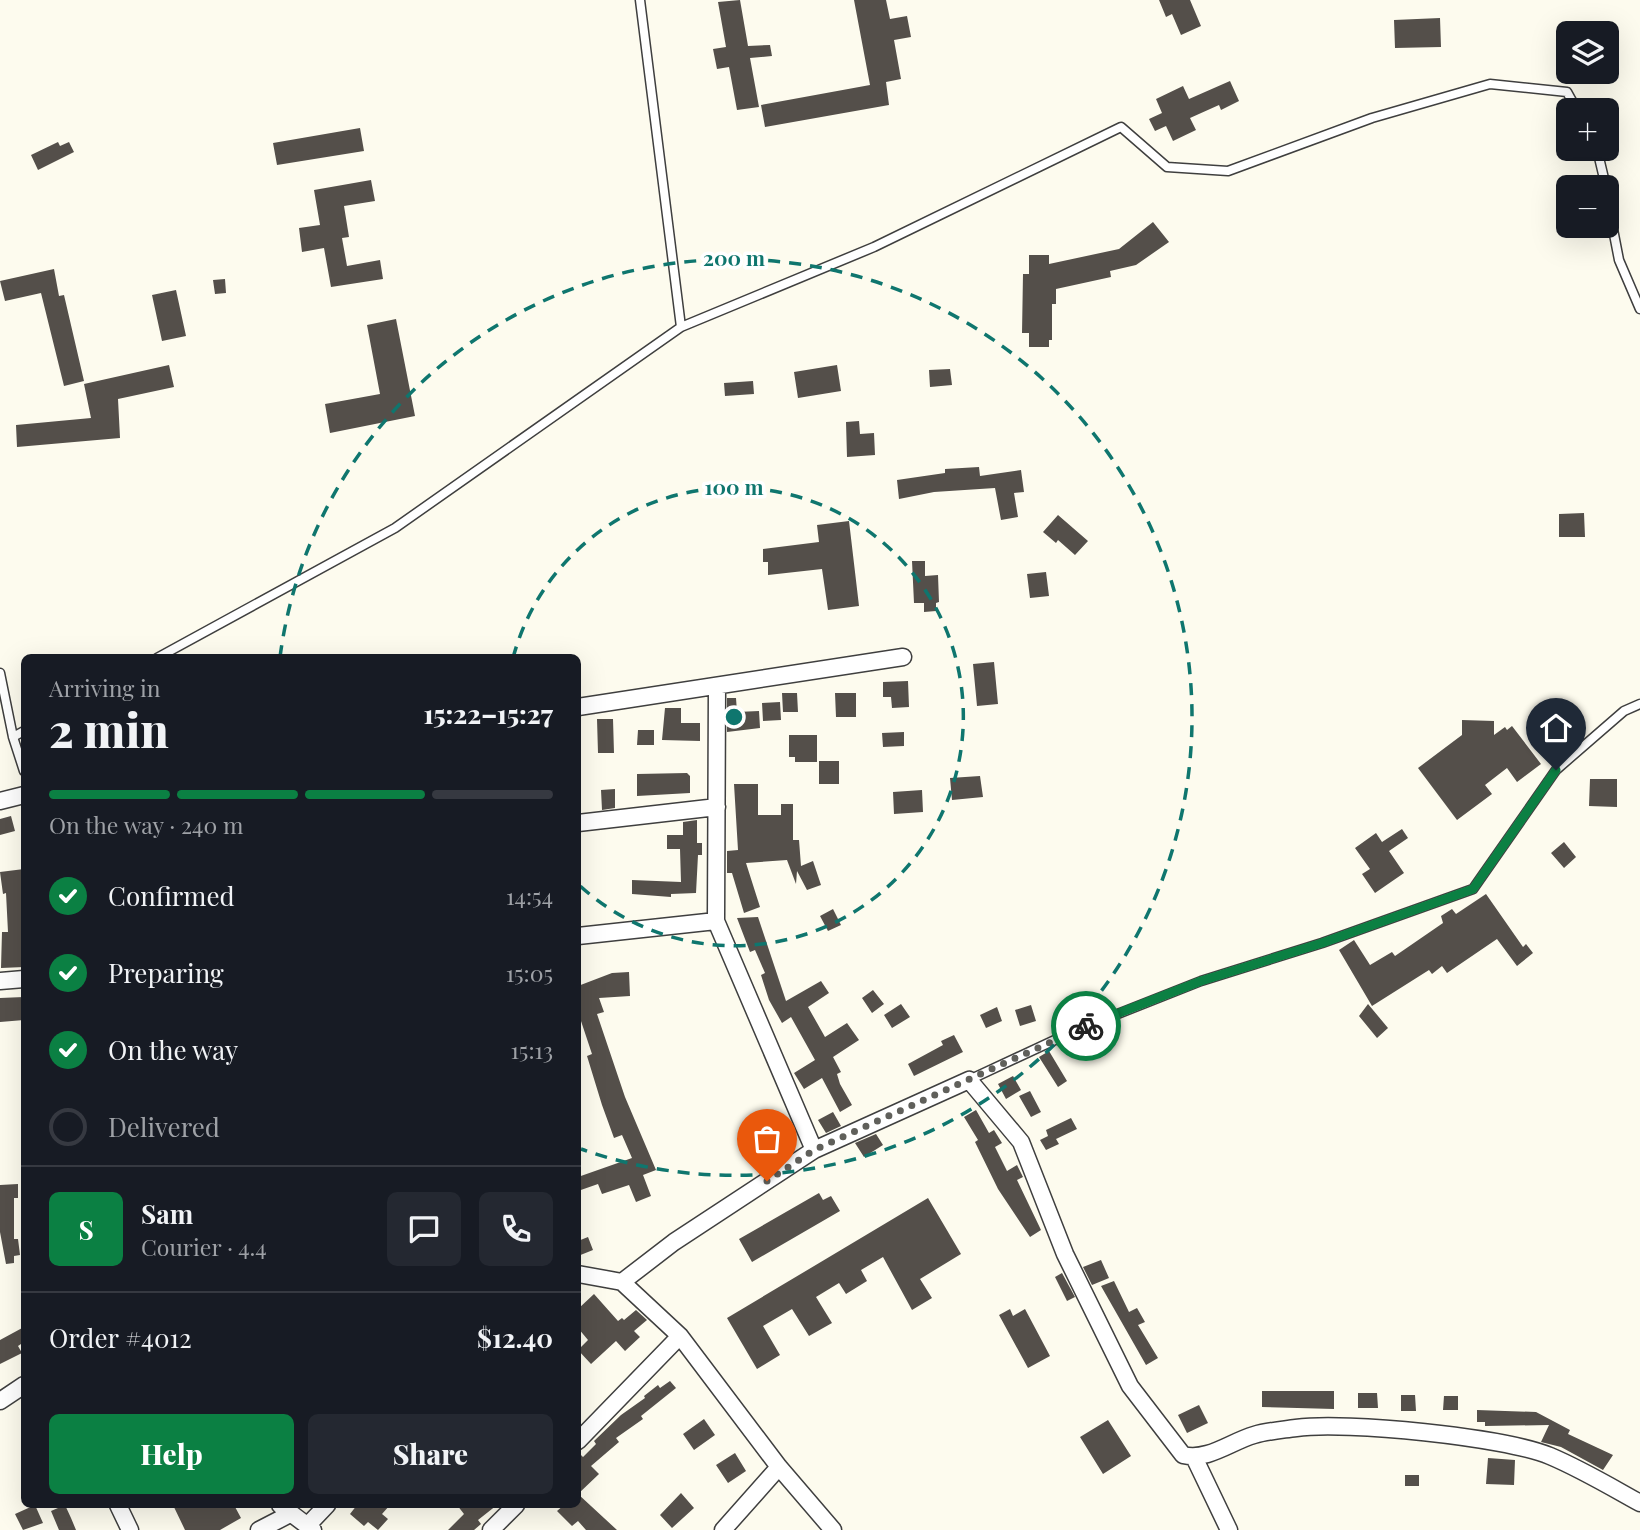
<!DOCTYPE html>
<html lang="en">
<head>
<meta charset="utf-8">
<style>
  body { margin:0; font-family:"Playfair Display",serif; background:#242831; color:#f1f3f6; height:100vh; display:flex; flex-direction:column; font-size:26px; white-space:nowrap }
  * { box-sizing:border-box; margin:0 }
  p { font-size:23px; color:#9ea1a6 }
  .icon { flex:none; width:38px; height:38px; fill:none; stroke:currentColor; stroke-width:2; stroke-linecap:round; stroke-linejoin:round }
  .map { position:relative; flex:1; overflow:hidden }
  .drawer { position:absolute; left:21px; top:654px; width:560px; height:854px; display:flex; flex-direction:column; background:#171b24; border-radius:10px; box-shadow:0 7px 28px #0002 }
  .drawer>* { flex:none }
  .controls { position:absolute; left:1556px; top:21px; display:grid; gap:14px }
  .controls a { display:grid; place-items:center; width:63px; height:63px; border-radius:10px; background:#171b24; box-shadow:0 7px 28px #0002; font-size:35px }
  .pin { position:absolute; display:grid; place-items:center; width:60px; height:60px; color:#fff; margin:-72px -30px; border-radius:50% 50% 50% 0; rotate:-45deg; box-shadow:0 0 7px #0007 }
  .pin .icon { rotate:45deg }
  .courier { position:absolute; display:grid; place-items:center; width:70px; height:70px; margin:-35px; border:5px solid #0b8043; border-radius:50%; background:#fff; color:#222; box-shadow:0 2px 9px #0007 }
  .headline em { font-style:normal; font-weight:800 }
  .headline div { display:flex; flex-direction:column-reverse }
  .headline { display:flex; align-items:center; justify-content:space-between; height:119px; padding:0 28px }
  h1 { font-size:46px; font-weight:800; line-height:52px }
  .bar { display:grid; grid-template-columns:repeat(4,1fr); gap:10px 7px; align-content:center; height:84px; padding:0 28px }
  .bar i { height:9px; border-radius:5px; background:#363941 }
  .bar .current { background:#0b8043 }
  .bar p { grid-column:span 4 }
  .line { display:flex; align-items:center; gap:18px; padding:0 28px; border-top:2px solid #363941 }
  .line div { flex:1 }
  .round { display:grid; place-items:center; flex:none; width:74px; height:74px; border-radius:10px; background:#242831 }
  ol { padding:0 28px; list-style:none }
  li { display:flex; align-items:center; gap:21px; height:77px }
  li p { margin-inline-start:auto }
  li .icon { padding:7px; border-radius:50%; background:#0b8043; color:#fff; stroke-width:4 }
  li:last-child { color:#9ea1a6 }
  li i { width:38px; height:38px; border:4px solid #363941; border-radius:50% }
  .cta { display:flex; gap:14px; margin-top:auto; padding:14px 28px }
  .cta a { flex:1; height:80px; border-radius:10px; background:#0b8043; color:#fff; font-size:28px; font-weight:800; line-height:80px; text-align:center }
  .cta a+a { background:#242831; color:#f1f3f6 }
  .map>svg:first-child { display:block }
  .building { fill:#544f4a }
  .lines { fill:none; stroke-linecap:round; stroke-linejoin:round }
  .lane-casing { stroke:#3f3f3f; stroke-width:11 }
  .street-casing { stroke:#3f3f3f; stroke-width:19 }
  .lane { stroke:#fff; stroke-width:8 }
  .street { stroke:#fff; stroke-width:16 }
  .done { stroke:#60605b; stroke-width:7; stroke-dasharray:0 12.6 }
  .route { stroke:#0b8043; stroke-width:9 }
  .ring { fill:none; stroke:#0f766e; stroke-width:3.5; stroke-dasharray:12 9 }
  .centre { fill:#0f766e; stroke:#fff; stroke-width:3.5 }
  .ring-label { font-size:21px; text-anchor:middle; font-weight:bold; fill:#0f766e; stroke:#fff; stroke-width:7; stroke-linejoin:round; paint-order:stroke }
</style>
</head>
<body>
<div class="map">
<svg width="1640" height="1530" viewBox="0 0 1640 1530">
  <rect width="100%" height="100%" fill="#fdfbee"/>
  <path class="building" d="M740 0 748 46 770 45 772 56 750 58 759 107 737 110 729 67 717 69 713 49 726 47 718 2Z
    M854 0H886L890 19 907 16 911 37 894 40 901 79 886 82 889 105 765 127 761 105 870 85Z
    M1159 0H1190L1201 26 1181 35 1172 14 1166 17Z
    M1440 18 1441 47 1395 48 1394 20Z
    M1230 81 1239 101 1221 110 1219 105 1190 118 1196 130 1173 141 1166 126 1155 131 1149 119 1162 113 1156 99 1183 86 1189 99Z
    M360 128 364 151 277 165 273 143Z
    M58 142 60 146 69 142 74 152 38 170 31 155Z
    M371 180 375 201 344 206 349 237 342 238 347 266 380 260 383 279 331 287 324 248 302 252 299 228 320 225 314 190Z
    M1153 222 1169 242 1136 265 1110 271 1111 277 1056 289V304H1052V340H1049V347H1029V333H1022L1023 274H1029V255H1049V264L1119 249Z
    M54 269 59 296 64 295 84 381 64 386 41 293 5 301 0 281Z
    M225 279 226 293 215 294 213 280Z
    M176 290 186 336 162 341 152 295Z
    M396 319 415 416 330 433 325 404 380 394 367 325Z
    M169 365 174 387 118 399 120 438 17 447 16 425 91 418 84 384Z
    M837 365 841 391 798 398 794 372Z
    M950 369 952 385 930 387 929 370Z
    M753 381 754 394 725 396 724 383Z
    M859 421 860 434 874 433 875 455 847 457 846 422Z
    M979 467 980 476 1021 470 1024 492 1014 493 1018 517 1001 520 995 488 934 492 899 499 897 480 945 473V469Z
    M1584 513 1585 537H1559V514Z
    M1058 515 1088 541 1075 555 1058 540 1056 543 1043 532Z
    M849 521 859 606 828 610 822 569 768 575V562H763V549L819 542 817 525Z
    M912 561H925V576L938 575 939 602 936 603V611L924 612V603H914Z
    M1046 572 1049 596 1030 598 1027 574Z
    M994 662 998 704 977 706 973 664Z
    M908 681 909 707 892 708 891 697H883V682Z
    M782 693H797L798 712H783Z
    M835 693H856V717H836Z
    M727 698H736L737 712 759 711 760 728 727 732Z
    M780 702 781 720 763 721 762 703Z
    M665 708H681V723H700V741L662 740Z
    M597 719H613L614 753H598Z
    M1462 720 1494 721V735L1505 727 1507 730 1512 726 1541 764 1517 782 1507 768 1485 785 1492 794 1457 820 1418 768 1462 735Z
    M638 730H654V745H637Z
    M904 732V746L883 747 882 733Z
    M789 735H817V762H795V757H789Z
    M819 761H839V784H819Z
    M687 773 690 776V793L637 796V774Z
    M980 776 983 797 952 800 950 778Z
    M1590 779H1617V807L1589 806Z
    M734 784H758V815H781V804H793V840H799L801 866 813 861 821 885 807 890 797 871 796 884 787 860 746 863 760 907 744 913 732 873H727V851L738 850Z
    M615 789V808L602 810 601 790Z
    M922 790 923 812 894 814 893 792Z
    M11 816 15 831 0 835V819Z
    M697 820V843H702V855H698L696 893 671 894V897L632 894V880L681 882 680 849H667V835H683V822Z
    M1402 829 1408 838 1389 851 1404 873 1375 893 1362 874 1370 869 1355 848 1376 833 1382 842Z
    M1564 842 1576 857 1564 868 1551 853Z
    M24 869V967L1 968 2 932H8L6 893 3 894 0 872Z
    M1486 894 1523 947 1526 944 1533 953 1517 966 1497 939 1447 973 1442 966 1432 974 1429 970 1372 1006 1339 950 1354 940 1370 965 1392 952 1395 956 1443 923 1441 916 1452 909 1456 914Z
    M833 909 841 925 828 931 820 916Z
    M758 917 786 1001 821 981 829 993 808 1007 825 1037 847 1023 859 1040 833 1057 841 1072 837 1074 840 1084 852 1105 840 1112 822 1078 804 1089 794 1073 815 1060 791 1017 782 1023 769 1000 761 975 765 973 755 950 750 952 737 918Z
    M629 972 630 996 599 998 604 1012 597 1014 625 1097 656 1170 643 1175 651 1196 636 1202 629 1185 602 1194 598 1184 578 1191V1177L632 1158 622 1135 614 1138 602 1105 587 1056 592 1054 578 1012V986L612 973Z
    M873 990 884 1004 872 1013 862 998Z
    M24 997V1020L0 1022V998Z
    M901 1004 910 1017 892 1028 884 1015Z
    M1368 1004 1388 1028 1377 1038 1359 1016Z
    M1031 1005 1036 1021 1020 1026 1015 1010Z
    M997 1007 1002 1021 986 1028 980 1015Z
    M954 1035 963 1052 914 1076 908 1064 943 1045 941 1041Z
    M1049 1051 1067 1081 1058 1087 1039 1057Z
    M1013 1076 1021 1090 1006 1099 998 1084Z
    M1030 1091 1041 1112 1031 1117 1019 1096Z
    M976 1110 989 1133 994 1130 1002 1143 995 1147 1007 1171 1017 1165 1023 1177 1017 1180 1041 1230 1030 1237 998 1189 975 1142 978 1140 964 1117Z
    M833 1112 841 1126 826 1133 818 1120Z
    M1071 1118 1077 1129 1056 1139 1059 1144 1046 1150 1040 1140 1048 1136 1046 1130Z
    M876 1134 883 1145 864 1157 855 1143Z
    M18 1184V1198H14V1239H18L20 1255 14 1256V1263L6 1264 0 1232V1185Z
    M819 1193 823 1200 831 1196 840 1211 752 1262 739 1239Z
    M928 1198 961 1254 920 1279 932 1298 912 1310 883 1257 861 1270 867 1281 846 1294 839 1283 816 1297 832 1323 809 1336 792 1309 763 1326 780 1355 757 1369 727 1318Z
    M588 1237 593 1250 578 1256V1241Z
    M1101 1260 1109 1278 1092 1285 1083 1267Z
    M1062 1273 1075 1297 1067 1301 1055 1277Z
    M1114 1281 1129 1312 1137 1308 1145 1322 1138 1325 1158 1358 1146 1365 1101 1286Z
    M594 1294 618 1321 622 1318 624 1320 636 1310 647 1320 634 1331 640 1337 625 1351 616 1341 591 1364 578 1350 588 1340 578 1328V1309Z
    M1010 1309 1013 1316 1025 1309 1050 1356 1028 1368 999 1315Z
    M24 1327V1342L18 1346 22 1353 0 1364V1340Z
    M670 1381 676 1388 641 1416 643 1419 616 1438 619 1442 591 1466 599 1474 578 1494 617 1530H586L578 1521 572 1526 557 1511 564 1505H578V1452L583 1457 596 1444 594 1441 621 1415 645 1398 644 1396 658 1385 660 1388Z
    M1262 1391H1334V1409L1262 1407Z
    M1358 1393H1377L1378 1408H1358Z
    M1401 1395H1415L1416 1411H1401Z
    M1444 1396H1458V1410H1443Z
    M1199 1405 1208 1423 1187 1433 1178 1415Z
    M1477 1410 1536 1412 1570 1430 1568 1434 1613 1455 1603 1470 1561 1447 1541 1442 1549 1425 1485 1426V1422H1477Z
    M704 1419 715 1435 694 1450 683 1434Z
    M1108 1420 1131 1456 1103 1474 1080 1437Z
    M735 1453 746 1471 728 1483 716 1465Z
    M1488 1458 1515 1460 1514 1485 1486 1484Z
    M1405 1475H1419V1486H1405Z
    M681 1493 694 1508 672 1528 660 1515Z
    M35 1505 43 1523 23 1530 15 1514Z
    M65 1505 71 1518 76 1530H59L51 1511Z
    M173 1505H234L241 1518 220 1530H185Z
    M357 1505H390L382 1514 388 1519 378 1530 368 1522 364 1526 350 1514Z
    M457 1505H497L478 1520 481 1524 474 1530H448L464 1514Z"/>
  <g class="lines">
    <defs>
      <path id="lane" d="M640 0 681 327
        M1597 149 1606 187
        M1606 193 1619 260 1640 309
        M157 658 395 528 681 327 874 247 1121 127 1167 167 1228 171 1372 118 1490 84 1567 92 1577 110
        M0 673 13 737 24 771
        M13 737 24 731
        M969 1080 1072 1032 1201 981 1322 943 1473 889 1556 770 1624 711 1640 704"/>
      <path id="street" d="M717 686 716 921 814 1150
        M578 707 903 657
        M0 801 24 795
        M578 823 717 807
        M578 936 716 921
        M0 981 24 979
        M578 1274 622 1282 680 1336 779 1467 833 1530
        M622 1282 674 1242 814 1150 969 1080 1021 1142 1065 1254 1130 1386 1183 1455C1208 1461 1230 1442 1254 1435 1267 1431 1282 1430 1296 1428 1346 1421 1504 1437 1550 1456 1581 1469 1611 1487 1640 1503
        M0 1401 24 1385
        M578 1441 680 1336
        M1194 1457 1229 1530
        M118 1505 130 1530
        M280 1505 313 1530
        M307 1526 327 1505
        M259 1530 290 1514
        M491 1530 516 1505
        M723 1530 779 1467"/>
    </defs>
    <use href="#lane" class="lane-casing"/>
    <use href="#street" class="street-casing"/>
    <use href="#lane" class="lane"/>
    <use href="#street" class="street"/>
  </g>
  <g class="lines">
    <path class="done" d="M767 1181 814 1150 1086 1026"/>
    <path class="route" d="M1086 1026 1201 981 1322 943 1473 889 1556 770"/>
  </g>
  <g class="ring">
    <path d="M513 658A229 229 0 1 1 578 884"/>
    <path d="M280 657A458 458 0 1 1 581 1149"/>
  </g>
  <circle cx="734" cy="717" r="10" class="centre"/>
  <g class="ring-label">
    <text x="734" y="266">200 m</text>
    <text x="734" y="495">100 m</text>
  </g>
</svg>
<div class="controls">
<a><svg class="icon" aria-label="layers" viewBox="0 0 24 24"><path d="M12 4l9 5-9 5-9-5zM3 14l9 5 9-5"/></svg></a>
<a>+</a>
<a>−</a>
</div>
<div class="pin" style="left:767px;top:1181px;background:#ea580c"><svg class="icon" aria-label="bag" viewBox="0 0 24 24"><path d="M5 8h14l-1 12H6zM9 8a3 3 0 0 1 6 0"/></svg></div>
<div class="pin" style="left:1556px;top:770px;background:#1f2937"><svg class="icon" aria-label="home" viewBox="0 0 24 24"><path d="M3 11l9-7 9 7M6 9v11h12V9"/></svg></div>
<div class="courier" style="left:1086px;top:1026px"><svg class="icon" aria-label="bike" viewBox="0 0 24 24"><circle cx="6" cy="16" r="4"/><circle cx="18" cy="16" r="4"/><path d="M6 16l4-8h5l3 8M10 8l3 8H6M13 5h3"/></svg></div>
<section class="drawer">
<div class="headline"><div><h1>2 min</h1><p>Arriving in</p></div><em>15:22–15:27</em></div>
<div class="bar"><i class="current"></i><i class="current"></i><i class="current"></i><i></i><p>On the way · 240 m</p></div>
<ol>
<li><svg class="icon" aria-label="check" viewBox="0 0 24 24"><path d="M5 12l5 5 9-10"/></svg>Confirmed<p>14:54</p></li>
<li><svg class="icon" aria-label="check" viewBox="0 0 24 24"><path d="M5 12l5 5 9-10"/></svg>Preparing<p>15:05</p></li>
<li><svg class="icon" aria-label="check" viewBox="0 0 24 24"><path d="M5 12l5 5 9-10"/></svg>On the way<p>15:13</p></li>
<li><i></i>Delivered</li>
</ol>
<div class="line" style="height:126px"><b class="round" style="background:#0b8043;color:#fff">S</b><div><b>Sam</b><p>Courier · 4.4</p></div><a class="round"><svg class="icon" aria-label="chat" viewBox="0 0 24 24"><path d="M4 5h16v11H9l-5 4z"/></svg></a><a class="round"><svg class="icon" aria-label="phone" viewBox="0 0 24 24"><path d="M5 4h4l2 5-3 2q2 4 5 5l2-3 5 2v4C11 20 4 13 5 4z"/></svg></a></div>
<div class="line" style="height:91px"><div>Order #4012</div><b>$12.40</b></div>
<div class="cta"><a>Help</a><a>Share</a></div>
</section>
</div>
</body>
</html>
